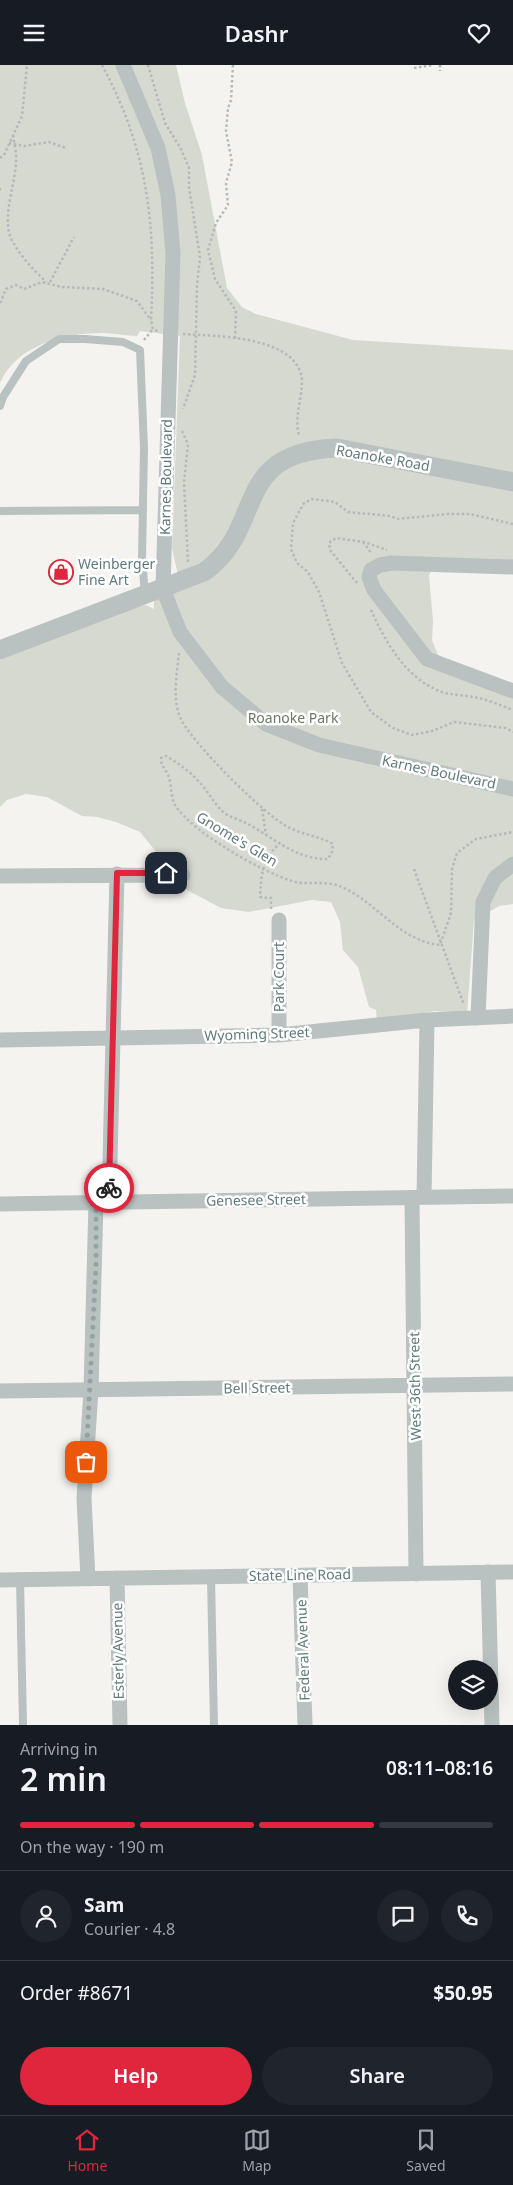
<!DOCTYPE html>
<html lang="en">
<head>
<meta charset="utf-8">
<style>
  body { margin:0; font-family:"Noto Sans",sans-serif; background:#20242c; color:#f1f3f6; height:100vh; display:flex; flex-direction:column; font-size:19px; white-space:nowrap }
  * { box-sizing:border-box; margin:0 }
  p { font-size:16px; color:#9ea1a6 }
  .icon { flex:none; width:28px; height:28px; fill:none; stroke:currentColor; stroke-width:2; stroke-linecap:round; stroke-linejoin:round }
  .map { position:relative; height:1660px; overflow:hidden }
  .side { display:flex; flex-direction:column; background:#171b24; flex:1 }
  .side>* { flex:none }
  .tools { position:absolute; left:448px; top:1595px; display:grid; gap:10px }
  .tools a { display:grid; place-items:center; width:50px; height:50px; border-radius:50%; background:#171b24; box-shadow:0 5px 20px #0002; font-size:25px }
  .pin { position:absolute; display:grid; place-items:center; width:42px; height:42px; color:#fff; margin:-21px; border-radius:10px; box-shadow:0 2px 8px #0006 }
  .courier { position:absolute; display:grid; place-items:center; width:50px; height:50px; margin:-25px; border:4px solid #df263d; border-radius:50%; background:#fff; color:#222; box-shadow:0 1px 6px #0007 }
  .head em { font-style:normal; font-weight:600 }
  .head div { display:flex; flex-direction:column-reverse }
  .head { display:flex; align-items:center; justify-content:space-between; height:85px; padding:0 20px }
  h1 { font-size:32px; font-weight:600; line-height:38px }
  .bar { display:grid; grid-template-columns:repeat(4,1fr); gap:8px 5px; align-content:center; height:60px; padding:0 20px }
  .bar i { height:6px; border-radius:4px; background:#363941 }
  .bar .selected { background:#df263d }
  .bar p { grid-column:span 4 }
  .line { display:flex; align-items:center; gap:12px; padding:0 20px; border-top:1px solid #363941 }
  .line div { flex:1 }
  .round { display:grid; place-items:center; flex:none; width:52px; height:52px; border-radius:26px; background:#20242c }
  .button { display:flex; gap:10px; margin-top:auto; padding:10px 20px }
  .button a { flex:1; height:58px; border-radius:30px; background:#df263d; color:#fff; font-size:20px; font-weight:600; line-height:58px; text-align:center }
  .button a+a { background:#20242c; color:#f1f3f6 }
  header { display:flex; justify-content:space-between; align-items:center; height:65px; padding:0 20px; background:#171b24; font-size:22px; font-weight:600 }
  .menu { display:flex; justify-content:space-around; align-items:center; height:70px; border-top:1px solid #363941; background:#171b24; font-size:14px; color:#9ea1a6 }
  .menu a { display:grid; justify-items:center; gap:2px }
  .menu .selected { color:#df263d }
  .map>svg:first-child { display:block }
  .green { fill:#d6d9d0 }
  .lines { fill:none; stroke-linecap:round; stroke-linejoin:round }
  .path { stroke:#b4baba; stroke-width:2.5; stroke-dasharray:2.5 2.5; stroke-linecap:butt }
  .service { stroke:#b9c1c1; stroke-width:8 }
  .minor { stroke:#b9c1c1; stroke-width:15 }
  .tertiary { stroke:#b9c1c1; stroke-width:19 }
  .done { stroke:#94a4a4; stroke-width:5; stroke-dasharray:0 9 }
  .route { stroke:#df263d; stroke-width:6 }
  .labels { text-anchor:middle; stroke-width:5; stroke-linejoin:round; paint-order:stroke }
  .street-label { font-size:14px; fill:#607a7b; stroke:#fff }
  .poi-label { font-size:14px; fill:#607a7b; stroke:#fff; text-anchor:start }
  .park-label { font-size:14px; fill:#6f7863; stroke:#fff }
</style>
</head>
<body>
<header><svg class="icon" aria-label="menu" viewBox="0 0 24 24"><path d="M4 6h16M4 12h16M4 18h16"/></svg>Dashr<svg class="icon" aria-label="heart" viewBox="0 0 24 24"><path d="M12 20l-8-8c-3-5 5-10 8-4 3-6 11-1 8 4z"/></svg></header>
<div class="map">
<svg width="513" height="1660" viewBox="0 0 513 1660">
  <rect width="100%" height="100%" fill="#f5f3f0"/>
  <path class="green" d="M0 0H176L185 38 202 90 227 223 242 242 256 249 353 275 513 285V496L438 493 429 510 433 556 432 575 444 605 513 630V839L499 841 474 856 467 948 435 946 377 956 376 945 369 942 358 902 343 885 340 857 331 837 312 835 248 847 221 843 187 825 140 767 116 757 97 752 82 751 47 732 26 729 7 735 0 742V595L137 542 146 540 154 544V537L178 510 172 483 180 271 140 266 137 271C125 271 114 268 102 268 65 268 16 280 0 318Z"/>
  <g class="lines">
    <path class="path" d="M102 0C148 85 156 160 151 255L153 264 158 266
      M148 0 165 58 181 84 189 103V122L200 192 197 220 195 310 183 344
      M233 0 231 35 228 43 226 66 232 97 226 118 228 140 216 158 208 185 215 214 236 246 235 274
      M440 0V6
      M414 3 433 0
      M13 70C14 79 17 88 16 97 15 120 3 149 10 171 17 188 33 204 46 217
      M9 78 24 81 49 77 66 83
      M0 93 4 90 22 51 27 0
      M0 123V126
      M50 217 74 172
      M0 238 6 224 16 220 24 224 42 217 62 222 103 224 137 236 151 255
      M183 269C216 271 300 271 302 316 302 335 294 352 299 370
      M144 275 153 264
      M182 366 188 379 184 417 188 498
      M513 459 470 449H448L398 454 390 451 348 447 335 437 312 434 304 438 293 458 291 484 297 498 308 507 319 527 342 598 371 647 393 663 412 670 432 666 454 657 506 663 513 667
      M363 477 372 489
      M357 518 330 485 329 478 336 473 364 477 387 485
      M371 545C386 578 406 614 442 627 452 630 463 630 473 632 486 634 500 640 513 645
      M179 588C177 608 172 633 180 652 188 674 268 754 290 763 304 770 319 771 333 779L332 787 328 794C296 795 273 772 246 758 238 754 228 752 222 746 214 738 209 728 201 719 192 708 178 698 166 691L161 693C161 701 165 703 168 710 172 719 170 731 175 740 192 767 260 806 292 816 309 821 326 814 344 823 378 839 400 876 440 880L451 848 452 804 457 788 476 774 513 767
      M262 744 266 770
      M414 804 464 940
      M271 844V833L260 832C261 810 262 795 279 779"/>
    <path class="service" d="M0 341 3 332 26 296 59 274H85L123 277 140 285 144 383 142 493 145 530
      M0 446 143 445
      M211 1512 214 1660
      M20 1515 23 1660"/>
    <path class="minor" d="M123 0 158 83 168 130 173 188 163 524 180 567 222 622 266 659 319 680 513 724
      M513 502 391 498 380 500 371 505 369 512 374 525 427 594 513 626
      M0 811 183 810
      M478 953 483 837 495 813 513 799
      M279 970V855
      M0 975 279 970 427 955 513 951
      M424 1132 427 955
      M412 1133 416 1509
      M109 1137 117 809
      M0 1139 513 1131
      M0 1326 513 1319
      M488 1507 492 1660
      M300 1511 305 1660
      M117 1513 120 1660
      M88 1514 84 1433 91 1325 96 1137
      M0 1515 513 1507"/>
    <path class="tertiary" d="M0 585 204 507C267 463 229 387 337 383L513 417"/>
  </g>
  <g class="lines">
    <path class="done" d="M86 1397 96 1199V1137H109V1123"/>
    <path class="route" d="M109 1123 117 808H166"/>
  </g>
  <defs>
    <symbol id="shop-ring" viewBox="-11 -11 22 22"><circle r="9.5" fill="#fff" stroke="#df263d" stroke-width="1.5"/><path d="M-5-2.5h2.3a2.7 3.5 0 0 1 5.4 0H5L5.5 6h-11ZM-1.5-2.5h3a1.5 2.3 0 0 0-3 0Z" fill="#df263d"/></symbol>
  </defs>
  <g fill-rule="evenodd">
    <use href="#shop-ring" x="47" y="493" width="28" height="28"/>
  </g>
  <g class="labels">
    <g class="street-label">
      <text transform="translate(383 393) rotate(10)" y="5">Roanoke Road</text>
      <text transform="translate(166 412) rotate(-89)" y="5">Karnes Boulevard</text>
      <text transform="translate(439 707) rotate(12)" y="5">Karnes Boulevard</text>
      <text transform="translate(237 774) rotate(31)" y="5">Gnome's Glen</text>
      <text transform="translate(279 912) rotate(-90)" y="5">Park Court</text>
      <text transform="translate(257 969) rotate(-2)" y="5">Wyoming Street</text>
      <text transform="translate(256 1135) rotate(-1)" y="5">Genesee Street</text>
      <text transform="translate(415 1321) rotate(-91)" y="5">West 36th Street</text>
      <text transform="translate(257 1323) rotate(-1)" y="5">Bell Street</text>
      <text transform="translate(300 1510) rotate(-1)" y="5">State Line Road</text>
      <text transform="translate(303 1585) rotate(-92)" y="5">Federal Avenue</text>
      <text transform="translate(118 1586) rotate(-91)" y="5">Esterly Avenue</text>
    </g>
    <g class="poi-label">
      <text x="78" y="504">Weinberger<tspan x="78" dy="16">Fine Art</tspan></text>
    </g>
    <g class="park-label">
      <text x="293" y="658">Roanoke Park</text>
    </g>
  </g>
</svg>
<div class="tools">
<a><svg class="icon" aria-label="layers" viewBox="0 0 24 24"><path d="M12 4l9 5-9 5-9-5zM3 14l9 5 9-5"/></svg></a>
</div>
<div class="pin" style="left:86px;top:1397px;background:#ea580c"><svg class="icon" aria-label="bag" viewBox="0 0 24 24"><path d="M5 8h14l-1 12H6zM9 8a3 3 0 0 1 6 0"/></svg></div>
<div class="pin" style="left:166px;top:808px;background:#1f2937"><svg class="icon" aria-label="home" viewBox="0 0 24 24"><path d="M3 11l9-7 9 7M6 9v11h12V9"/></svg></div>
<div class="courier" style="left:109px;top:1123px"><svg class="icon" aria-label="bike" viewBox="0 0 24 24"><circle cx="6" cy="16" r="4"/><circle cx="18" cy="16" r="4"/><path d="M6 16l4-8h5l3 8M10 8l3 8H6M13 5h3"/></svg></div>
</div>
<section class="side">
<div class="head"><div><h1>2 min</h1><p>Arriving in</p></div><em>08:11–08:16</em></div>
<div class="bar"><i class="selected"></i><i class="selected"></i><i class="selected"></i><i></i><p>On the way · 190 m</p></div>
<div class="line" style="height:90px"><a class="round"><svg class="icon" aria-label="person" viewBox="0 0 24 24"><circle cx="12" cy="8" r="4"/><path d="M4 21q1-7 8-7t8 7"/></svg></a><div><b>Sam</b><p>Courier · 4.8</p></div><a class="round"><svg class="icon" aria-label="chat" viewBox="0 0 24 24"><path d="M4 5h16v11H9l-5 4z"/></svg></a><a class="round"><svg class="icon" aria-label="phone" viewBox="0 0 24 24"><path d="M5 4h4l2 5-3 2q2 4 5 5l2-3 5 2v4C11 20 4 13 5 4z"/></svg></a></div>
<div class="line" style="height:65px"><div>Order #8671</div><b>$50.95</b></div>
<div class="button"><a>Help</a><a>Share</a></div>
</section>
<nav class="menu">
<a class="selected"><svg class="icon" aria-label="home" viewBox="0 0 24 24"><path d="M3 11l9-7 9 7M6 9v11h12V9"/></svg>Home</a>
<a><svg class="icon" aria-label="map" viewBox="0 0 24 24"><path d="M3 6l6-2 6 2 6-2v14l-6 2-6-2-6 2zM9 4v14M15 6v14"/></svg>Map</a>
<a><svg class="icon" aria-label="saved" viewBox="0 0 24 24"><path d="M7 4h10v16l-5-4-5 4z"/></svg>Saved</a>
</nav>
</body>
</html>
